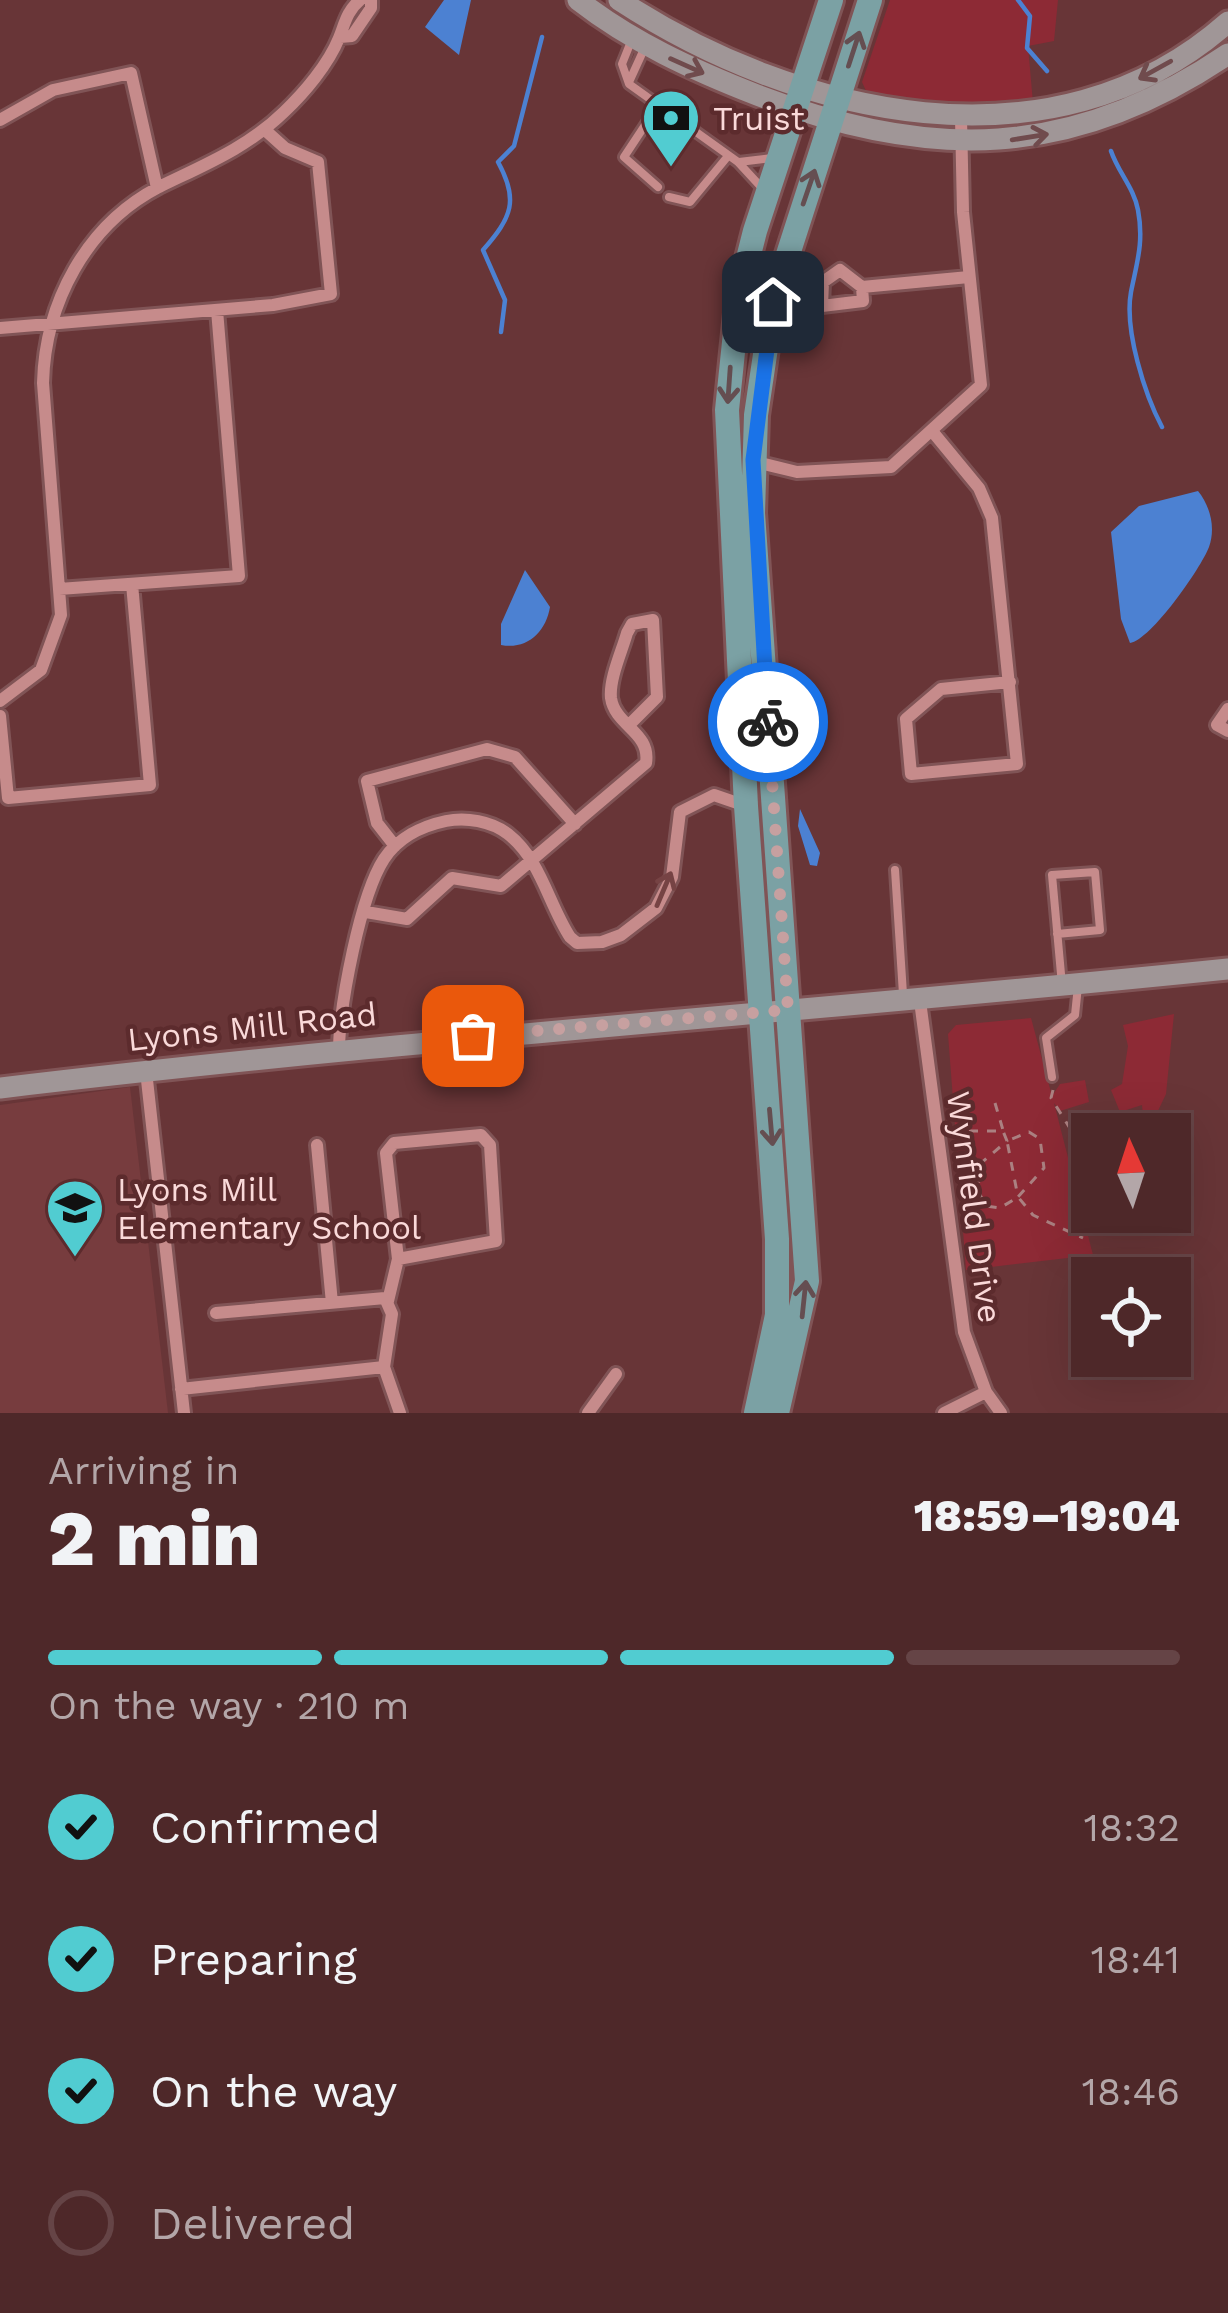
<!DOCTYPE html>
<html lang="en">
<head>
<meta charset="utf-8">
<style>
  body { margin:0; font-family:"Work Sans",sans-serif; background:#553031; color:#f1f3f6; height:100vh; display:flex; flex-direction:column; font-size:45px; white-space:nowrap }
  * { box-sizing:border-box; margin:0 }
  p { font-size:39px; color:#b3a6a8 }
  .icon { flex:none; width:66px; height:66px; fill:none; stroke:currentColor; stroke-width:2; stroke-linecap:round; stroke-linejoin:round }
  .map { position:relative; height:1413px; overflow:hidden }
  .details { display:flex; flex-direction:column; background:#4e2829; flex:1 }
  .details>* { flex:none }
  .needle { width:78px; rotate:357deg }
  .controls { position:absolute; left:1071px; top:1113px; display:grid; gap:24px }
  .controls a { display:grid; place-items:center; width:120px; height:120px; border-radius:0px; background:#4e2829; box-shadow:0 12px 48px #0002,0 0 0 3px #654446; font-size:60px }
  .pin { position:absolute; display:grid; place-items:center; width:102px; height:102px; color:#fff; margin:-51px; border-radius:24px; box-shadow:0 6px 18px #0006 }
  .courier { position:absolute; display:grid; place-items:center; width:120px; height:120px; margin:-60px; border:9px solid #1a73e8; border-radius:50%; background:#fff; color:#222; box-shadow:0 3px 15px #0007 }
  .overview em { font-style:normal; font-weight:800 }
  .overview div { display:flex; flex-direction:column-reverse }
  .overview { display:flex; align-items:center; justify-content:space-between; height:204px; padding:0 48px }
  h1 { font-size:78px; font-weight:800; line-height:90px }
  .bar { display:grid; grid-template-columns:repeat(4,1fr); gap:18px 12px; align-content:center; height:144px; padding:0 48px }
  .bar i { height:15px; border-radius:9px; background:#654446 }
  .bar .selected { background:#51ccd1 }
  .bar p { grid-column:span 4 }
  ol { padding:0 48px; list-style:none }
  li { display:flex; align-items:center; gap:36px; height:132px }
  li p { margin-inline-start:auto }
  li .icon { padding:12px; border-radius:50%; background:#51ccd1; color:#111; stroke-width:4 }
  li:last-child { color:#b3a6a8 }
  li i { width:66px; height:66px; border:6px solid #654446; border-radius:50% }
  .map>svg:first-child { display:block }
  .built { fill:#773c3e }
  .green { fill:#8d2a35 }
  .water { fill:#4c81d2 }
  .lines { fill:none; stroke-linecap:round; stroke-linejoin:round }
  .stream { stroke:#4c81d2; stroke-width:4.5 }
  .lane-casing { stroke:#805456; stroke-width:14 }
  .street-casing { stroke:#805456; stroke-width:18 }
  .secondary-casing { stroke:#805456; stroke-width:27 }
  .primary-casing { stroke:#805456; stroke-width:30 }
  .path { stroke:#ab8081; stroke-width:3; stroke-dasharray:9 9; stroke-linecap:butt }
  .lane { stroke:#c68b8b; stroke-width:8 }
  .street { stroke:#c68b8b; stroke-width:12 }
  .secondary { stroke:#a09697; stroke-width:21 }
  .primary { stroke:#7ba1a4; stroke-width:24 }
  .oneway { stroke:#654e51 }
  .oneway2 { stroke:#704b4d }
  .oneway3 { stroke:#764344 }
  .done { stroke:#c7a0a0; stroke-width:12; stroke-dasharray:0 21.6 }
  .route { stroke:#1a73e8; stroke-width:15 }
  .labels { text-anchor:middle; stroke-width:9; stroke-linejoin:round; paint-order:stroke }
  .poi-label { font-size:33px; fill:#fad9d9; stroke:#5c2b2d; text-anchor:start }
  .street-label { font-size:33px; fill:#fad9d9; stroke:#5c2b2d }
</style>
</head>
<body>
<div class="map">
<svg width="1228" height="1413" viewBox="0 0 1228 1413">
  <rect width="100%" height="100%" fill="#683537"/>
  <path class="built" d="M130 1087 168 1413H0V1105Z"/>
  <path class="green" d="M890 0H1058L1054 41 1028 46 1033 103 872 104 862 82Z
    M1174 1014 1166 1094 1156 1115 1143 1116 1142 1105 1120 1112 1111 1090 1122 1084 1128 1046 1123 1025Z
    M1031 1018 1052 1096 1060 1084 1085 1080 1089 1102 1060 1111 1054 1103 1093 1255 966 1270 948 1034 956 1025Z"/>
  <path class="water" d="M444 0H471L459 55 425 27Z
    M1198 491C1210 506 1216 527 1209 547 1201 568 1151 640 1130 643L1121 619 1111 532 1139 506Z
    M525 570 550 607C546 632 527 650 501 645V624Z
    M800 809 820 853 817 866 810 865 798 826Z"/>
  <g class="lines">
    <path class="stream" d="M1018 0 1030 16 1027 48 1047 71
      M1111 151C1118 172 1134 188 1138 210 1144 242 1137 262 1131 292 1124 330 1145 395 1162 427
      M501 332 505 300 483 250C512 217 519 200 498 162L514 146 542 37"/>
    <defs>
      <path id="lane" d="M632 39 622 64 629 84 738 162 762 188
        M629 82 645 47
        M739 162 772 158
        M658 187 624 157 659 104
        M669 197 690 202 728 156
        M895 870 903 994
        M1057 934 1100 930 1095 872 1052 875 1062 985
        M1052 1077 1046 1038 1075 1015 1078 986"/>
      <path id="street" d="M340 37 352 36 371 8V0
        M0 120 53 90 131 73 157 188
        M862 287 863 301 822 306 823 282 840 270 862 287 969 277
        M0 328 273 305 331 294 318 162 285 148 265 130
        M932 431 979 488 992 518 1017 764 911 774 906 719 941 689 1010 682
        M756 462 797 472 891 467 981 385 963 212 961 118
        M59 589 239 576 217 310
        M0 701 41 670 61 615 43 383C45 303 86 225 159 187 204 165 247 148 284 112 304 93 328 65 339 38 345 23 347 11 360 0
        M1228 709 1217 725 1228 731
        M0 716 8 798 150 785 132 584
        M395 846 377 823 367 781 487 749 515 757 575 824
        M366 912 407 919 452 878 501 886 646 763C651 732 615 726 611 698 609 679 622 651 627 633L632 624 653 620 657 697 629 725
        M920 1001 964 1332 986 1392 1001 1413
        M339 1048C340 1004 360 896 384 859 398 838 422 826 446 821 466 817 491 821 508 834 541 860 548 903 570 937L577 943 602 942 621 935 656 908 672 877 680 812 714 795 746 806
        M146 1071 184 1413
        M317 1145 332 1303
        M388 1301 398 1259 386 1153 394 1143 481 1135 490 1145 496 1241 398 1259
        M384 1367 400 1413
        M181 1389 384 1367 392 1314 385 1298 216 1313
        M588 1413 616 1374
        M944 1413 986 1392"/>
      <path id="secondary" d="M578 0C632 42 693 70 757 95 929 161 1072 160 1228 54
        M619 0C796 116 1053 177 1228 22
        M0 1088C409 1039 819 1011 1228 969"/>
      <path id="primary" d="M756 1413 777 1315V1239L746 806 727 410 739 294 755 231 831 0
        M777 1413 807 1281 753 513 756 415 773 301 870 0"/>
    </defs>
    <use href="#lane" class="lane-casing"/>
    <use href="#street" class="street-casing"/>
    <use href="#secondary" class="secondary-casing"/>
    <use href="#primary" class="primary-casing"/>
    <path class="path" d="M1053 1090 1051 1098 1073 1133
      M995 1103 1003 1130
      M1111 1122 1120 1112
      M951 1131H1003L1007 1141 980 1164 978 1191 986 1206 1000 1208 1018 1197 1033 1215 1083 1238
      M1029 1132 1040 1139 1044 1168 1018 1197 1007 1141Z"/>
    <use href="#lane" class="lane"/>
    <use href="#street" class="street"/>
    <use href="#secondary" class="secondary"/>
    <use href="#primary" class="primary"/>
  </g>
  <defs><path id="oneway-shaft" d="M-6 0H5M1.5-3L5.5 0L1.5 3" fill="none" stroke-width="1.6" stroke-linecap="round" stroke-linejoin="round" transform="scale(3)"/></defs>
  <g class="oneway">
    <use href="#oneway-shaft" transform="translate(854 49) rotate(-72)"/>
    <use href="#oneway-shaft" transform="translate(809 187) rotate(-71)"/>
    <use href="#oneway-shaft" transform="translate(729 385) rotate(94)"/>
    <use href="#oneway-shaft" transform="translate(771 1127) rotate(85)"/>
    <use href="#oneway-shaft" transform="translate(804 1299) rotate(-84)"/>
  </g>
  <g class="oneway2">
    <use href="#oneway-shaft" transform="translate(687 66) rotate(24)"/>
    <use href="#oneway-shaft" transform="translate(1155 70) rotate(151)"/>
    <use href="#oneway-shaft" transform="translate(1030 137) rotate(-9)"/>
  </g>
  <use class="oneway3" href="#oneway-shaft" transform="translate(664 889) rotate(-67)"/>
  <g class="lines">
    <path class="done" d="M473 1036 788 1010 768 722"/>
    <path class="route" d="M768 722 753 460 773 302"/>
  </g>
  <defs>
    <symbol id="bank-pin" viewBox="-11 -11 22 30"><path d="M0 17L-7.5 6A9.5 9.5 0 1 1 7.5 6Z" fill="#51ccd1" stroke="#5c2b2d"/><path d="M-6-4H6V4H-6ZM0-2.3a2.3 2.3 0 1 0 0 4.6a2.3 2.3 0 1 0 0-4.6Z" fill="#111"/></symbol>
    <symbol id="school-pin" viewBox="-11 -11 22 30"><path d="M0 17L-7.5 6A9.5 9.5 0 1 1 7.5 6Z" fill="#51ccd1" stroke="#5c2b2d"/><path d="M0-5L7-2L0 1L-7-2ZM-4 1L0 2.5L4 1V4Q0 6-4 4Z" fill="#111"/></symbol>
  </defs>
  <g fill-rule="evenodd">
    <use href="#bank-pin" x="638" y="85" width="66" height="90"/>
    <use href="#school-pin" x="42" y="1175" width="66" height="90"/>
  </g>
  <g class="labels">
    <g class="poi-label">
      <text x="713" y="130">Truist</text>
      <text x="117" y="1201">Lyons Mill<tspan x="117" dy="38">Elementary School</tspan></text>
    </g>
    <g class="street-label">
      <text transform="translate(252 1026) rotate(-6)" y="12">Lyons Mill Road</text>
      <text transform="translate(975 1207) rotate(82)" y="12">Wynfield Drive</text>
    </g>
  </g>
</svg>
<div class="controls">
<a><svg class="needle" viewBox="-14 -14 28 28"><path d="M0-13l5 13h-10z" fill="#e53935"/><path d="M0 13l5-13h-10z" fill="#b3a6a8"/></svg></a>
<a><svg class="icon" aria-label="locate" viewBox="0 0 24 24"><circle cx="12" cy="12" r="6"/><path d="M12 2v4M12 18v4M2 12h4M18 12h4"/></svg></a>
</div>
<div class="pin" style="left:473px;top:1036px;background:#ea580c"><svg class="icon" aria-label="bag" viewBox="0 0 24 24"><path d="M5 8h14l-1 12H6zM9 8a3 3 0 0 1 6 0"/></svg></div>
<div class="pin" style="left:773px;top:302px;background:#1f2937"><svg class="icon" aria-label="home" viewBox="0 0 24 24"><path d="M3 11l9-7 9 7M6 9v11h12V9"/></svg></div>
<div class="courier" style="left:768px;top:722px"><svg class="icon" aria-label="bike" viewBox="0 0 24 24"><circle cx="6" cy="16" r="4"/><circle cx="18" cy="16" r="4"/><path d="M6 16l4-8h5l3 8M10 8l3 8H6M13 5h3"/></svg></div>
</div>
<section class="details">
<div class="overview"><div><h1>2 min</h1><p>Arriving in</p></div><em>18:59–19:04</em></div>
<div class="bar"><i class="selected"></i><i class="selected"></i><i class="selected"></i><i></i><p>On the way · 210 m</p></div>
<ol>
<li><svg class="icon" aria-label="check" viewBox="0 0 24 24"><path d="M5 12l5 5 9-10"/></svg>Confirmed<p>18:32</p></li>
<li><svg class="icon" aria-label="check" viewBox="0 0 24 24"><path d="M5 12l5 5 9-10"/></svg>Preparing<p>18:41</p></li>
<li><svg class="icon" aria-label="check" viewBox="0 0 24 24"><path d="M5 12l5 5 9-10"/></svg>On the way<p>18:46</p></li>
<li><i></i>Delivered</li>
</ol>
</section>
</body>
</html>
